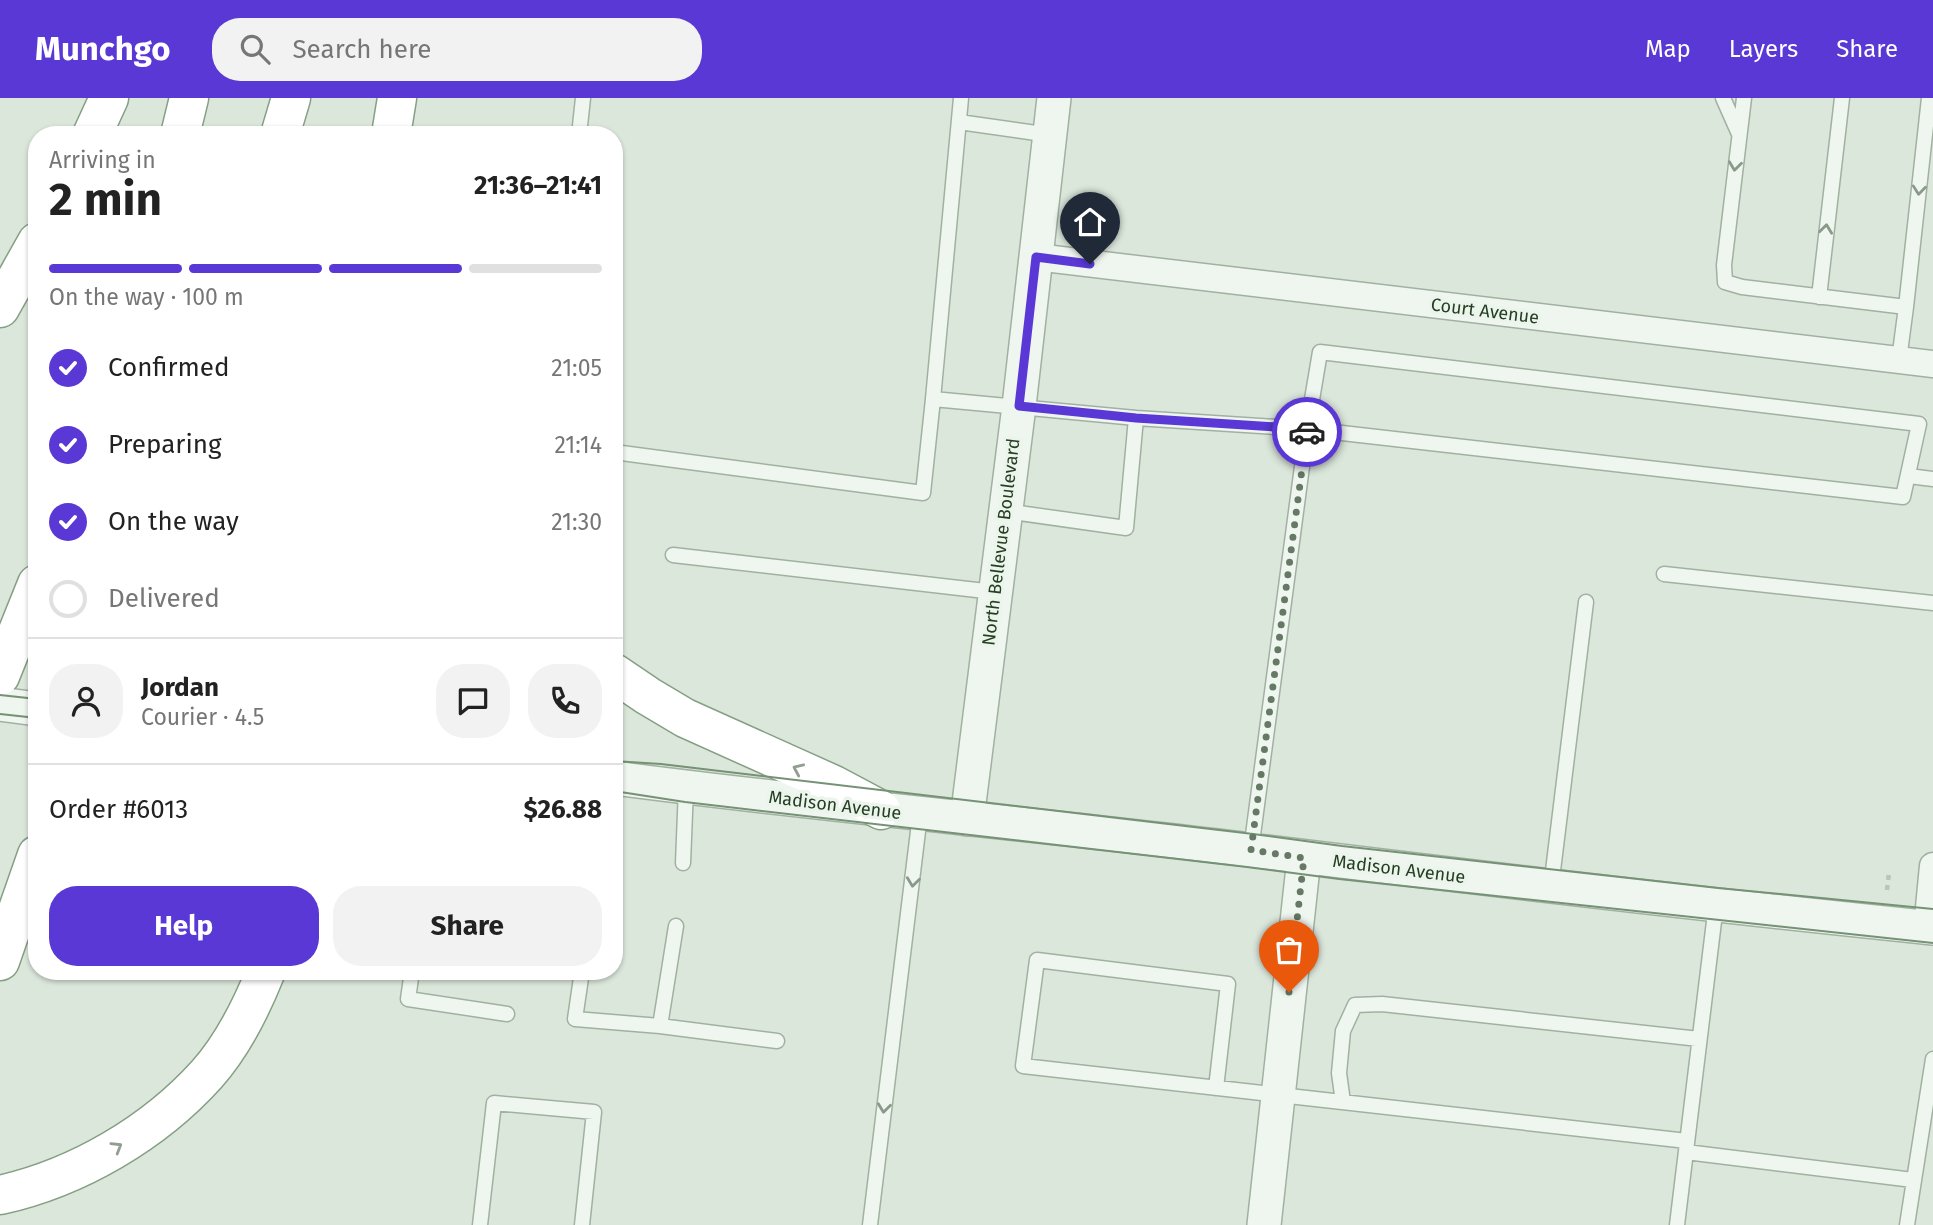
<!DOCTYPE html>
<html lang="en">
<head>
<meta charset="utf-8">
<style>
  body { margin:0; font-family:"Fira Sans",sans-serif; background:#f2f2f2; color:#222; height:100vh; display:flex; flex-direction:column; font-size:26px; white-space:nowrap }
  * { box-sizing:border-box; margin:0 }
  p { font-size:23px; color:#767676 }
  .icon { flex:none; width:38px; height:38px; fill:none; stroke:currentColor; stroke-width:2; stroke-linecap:round; stroke-linejoin:round }
  .map { position:relative; flex:1; overflow:hidden }
  .panel { position:absolute; left:28px; top:28px; width:595px; height:854px; display:flex; flex-direction:column; background:#fff; border-radius:28px; box-shadow:0 2px 5px #0004 }
  .panel>* { flex:none }
  .pin { position:absolute; display:grid; place-items:center; width:60px; height:60px; color:#fff; margin:-72px -30px; border-radius:50% 50% 50% 0; rotate:-45deg; box-shadow:0 0 7px #0007 }
  .pin .icon { rotate:45deg }
  .courier { position:absolute; display:grid; place-items:center; width:70px; height:70px; margin:-35px; border:5px solid #5938d5; border-radius:50%; background:#fff; color:#222; box-shadow:0 2px 9px #0007 }
  .head em { font-style:normal; font-weight:700 }
  .head div { display:flex; flex-direction:column-reverse }
  .head { display:flex; align-items:center; justify-content:space-between; height:119px; padding:0 21px }
  h1 { font-size:46px; font-weight:700; line-height:52px }
  .bar { display:grid; grid-template-columns:repeat(4,1fr); gap:10px 7px; align-content:center; height:84px; padding:0 21px }
  .bar i { height:9px; border-radius:5px; background:#e0e0e0 }
  .bar .on { background:#5938d5 }
  .bar p { grid-column:span 4 }
  .line { display:flex; align-items:center; gap:18px; padding:0 21px; border-top:2px solid #e0e0e0 }
  .line div { flex:1 }
  .round { display:grid; place-items:center; flex:none; width:74px; height:74px; border-radius:28px; background:#f2f2f2 }
  ol { padding:0 21px; list-style:none }
  li { display:flex; align-items:center; gap:21px; height:77px }
  li p { margin-inline-start:auto }
  li .icon { padding:7px; border-radius:50%; background:#5938d5; color:#fff; stroke-width:4 }
  li:last-child { color:#767676 }
  li i { width:38px; height:38px; border:4px solid #e0e0e0; border-radius:50% }
  .action { display:flex; gap:14px; margin-top:auto; padding:14px 21px }
  .action a { flex:1; height:80px; border-radius:28px; background:#5938d5; color:#fff; font-size:28px; font-weight:700; line-height:80px; text-align:center }
  .action a+a { background:#f2f2f2; color:#222 }
  header { display:flex; align-items:center; gap:42px; box-sizing:border-box; height:98px; padding:0 35px; background:#5938d5; color:#fff }
  header strong { font-size:33px }
  nav { display:flex; gap:38px; margin-inline-start:auto; font-size:24px }
  .search { width:490px; height:63px; background:#f2f2f2; display:flex; align-items:center; gap:18px; box-sizing:border-box; padding:0 24px; border-radius:28px; color:#767676; font-size:26px }
  .map>svg:first-child { display:block }
  .lines { fill:none; stroke-linecap:round; stroke-linejoin:round }
  .service-casing { stroke:#a1b1a1; stroke-width:17 }
  .minor-casing { stroke:#a1b1a1; stroke-width:29 }
  .tertiary-casing { stroke:#a1b1a1; stroke-width:36 }
  .motorway-casing { stroke:#849f83; stroke-width:41 }
  .path { stroke:#bac5ba; stroke-width:4.5; stroke-dasharray:5 5; stroke-linecap:butt }
  .service { stroke:#eff5ef; stroke-width:14 }
  .minor { stroke:#eff5ef; stroke-width:26 }
  .tertiary { stroke:#eff5ef; stroke-width:33 }
  .motorway { stroke:#fff; stroke-width:38 }
  .tram { stroke:#759275; stroke-width:2 }
  .oneway { stroke:#8a9a8a }
  .oneway2 { stroke:#929e92 }
  .done { stroke:#657965; stroke-width:7; stroke-dasharray:0 12.6 }
  .route { stroke:#5938d5; stroke-width:9 }
  .labels { text-anchor:middle; stroke-width:7; stroke-linejoin:round; paint-order:stroke }
  .street-label { font-size:18px; fill:#253e25; stroke:#ecf5eb }
</style>
</head>
<body>
<header>
<strong>Munchgo</strong>
<div class="search"><svg class="icon" aria-label="search" viewBox="0 0 24 24"><circle cx="10" cy="10" r="6"/><path d="M15 15l6 6"/></svg>Search here</div>
<nav><a>Map</a><a>Layers</a><a>Share</a></nav>
</header>
<div class="map">
<svg width="1933" height="1127" viewBox="0 0 1933 1127">
  <rect width="100%" height="100%" fill="#dce7dc"/>
  <g class="lines">
    <defs>
      <path id="service" d="M1723 0 1739 36
        M1744 0 1724 167 1725 184 1742 189 1906 209 1899 262
        M959 24 1050 37
        M579 37 583 0
        M1819 199 1842 0
        M1906 209 1929 0
        M1320 254 1919 326 1903 399 1307 331Z
        M933 301 961 0
        M614 354 923 395 933 301 1136 320 1307 331 1251 752
        M1909 378 1933 381
        M1005 413 1126 430 1136 320
        M673 457 994 494
        M1664 476 1933 505
        M683 765 686 690
        M1551 789 1586 504
        M412 873 408 901 507 916
        M582 873 575 921 660 928 676 828
        M660 928 777 943
        M1216 990 1228 886 1037 862 1023 968 1687 1043
        M1343 1004 1339 975 1343 933 1355 907 1382 906 1699 941
        M1686 1054 1913 1082
        M480 1127 494 1005 594 1014 582 1127
        M870 1127 920 717
        M1677 1127 1716 807
        M1907 1127 1933 961"/>
      <path id="minor" d="M1036 159 1933 266
        M1927 830 1933 768"/>
      <path id="tertiary" d="M0 606 37 611
        M614 680C826 708 1039 726 1250 752 1478 780 1705 807 1933 830
        M967 721 1019 308 1054 0
        M1264 1127 1304 760"/>
      <path id="motorway" d="M92 37 109 0
        M180 37 189 0
        M280 37 291 0
        M391 37 397 0
        M0 210 37 144
        M614 575 648 598 685 620 834 687 881 712
        M0 578 37 486
        M0 863 37 757
        M0 1097C77 1080 154 1035 207 976 232 948 252 908 266 873"/>
    </defs>
    <use href="#service" class="service-casing"/>
    <use href="#minor" class="minor-casing"/>
    <use href="#tertiary" class="tertiary-casing"/>
    <use href="#motorway" class="motorway-casing"/>
    <path class="path" d="M1887 792 1889 775"/>
    <use href="#service" class="service"/>
    <use href="#minor" class="minor"/>
    <use href="#tertiary" class="tertiary"/>
    <use href="#motorway" class="motorway"/>
    <path class="tram" d="M0 597 37 601
      M0 616 37 620
      M614 663 661 666 1253 736 1342 748 1718 790 1933 811
      M614 693 685 704 1247 769 1339 781 1933 845"/>
  </g>
  <defs><path id="oneway-chevron" d="M-2-3.5L2.5 0L-2 3.5" fill="none" stroke-width="1.6" stroke-linecap="round" stroke-linejoin="round" transform="scale(1.75)"/></defs>
  <g class="oneway">
    <use href="#oneway-chevron" transform="translate(1735 68) rotate(97)"/>
    <use href="#oneway-chevron" transform="translate(1919 92) rotate(96)"/>
    <use href="#oneway-chevron" transform="translate(1826 131) rotate(-83)"/>
    <use href="#oneway-chevron" transform="translate(913 784) rotate(97)"/>
    <use href="#oneway-chevron" transform="translate(884 1010) rotate(97)"/>
  </g>
  <g class="oneway2">
    <use href="#oneway-chevron" transform="translate(798 671) rotate(-156)"/>
    <use href="#oneway-chevron" transform="translate(117 1049) rotate(-31)"/>
  </g>
  <g class="lines">
    <path class="done" d="M1289 894 1304 760 1251 752 1307 334"/>
    <path class="route" d="M1090 166 1036 159 1019 308 1136 320 1307 331V334"/>
  </g>
  <g class="labels">
    <g class="street-label">
      <text transform="translate(1485 213) rotate(7)" y="6">Court Avenue</text>
      <text transform="translate(1001 444) rotate(-83)" y="6">North Bellevue Boulevard</text>
      <text transform="translate(835 707) rotate(7)" y="6">Madison Avenue</text>
      <text transform="translate(1399 771) rotate(7)" y="6">Madison Avenue</text>
    </g>
  </g>
</svg>
<div class="pin" style="left:1289px;top:894px;background:#ea580c"><svg class="icon" aria-label="bag" viewBox="0 0 24 24"><path d="M5 8h14l-1 12H6zM9 8a3 3 0 0 1 6 0"/></svg></div>
<div class="pin" style="left:1090px;top:166px;background:#1f2937"><svg class="icon" aria-label="home" viewBox="0 0 24 24"><path d="M3 11l9-7 9 7M6 9v11h12V9"/></svg></div>
<div class="courier" style="left:1307px;top:334px"><svg class="icon" aria-label="car" viewBox="0 0 24 24"><path d="M5 17H2v-5l4-1 3-4h7l3 4 3 1v5h-3M9 17h6M6 11h13"/><circle cx="7" cy="17" r="2"/><circle cx="17" cy="17" r="2"/></svg></div>
<section class="panel">
<div class="head"><div><h1>2 min</h1><p>Arriving in</p></div><em>21:36–21:41</em></div>
<div class="bar"><i class="on"></i><i class="on"></i><i class="on"></i><i></i><p>On the way · 100 m</p></div>
<ol>
<li><svg class="icon" aria-label="check" viewBox="0 0 24 24"><path d="M5 12l5 5 9-10"/></svg>Confirmed<p>21:05</p></li>
<li><svg class="icon" aria-label="check" viewBox="0 0 24 24"><path d="M5 12l5 5 9-10"/></svg>Preparing<p>21:14</p></li>
<li><svg class="icon" aria-label="check" viewBox="0 0 24 24"><path d="M5 12l5 5 9-10"/></svg>On the way<p>21:30</p></li>
<li><i></i>Delivered</li>
</ol>
<div class="line" style="height:126px"><a class="round"><svg class="icon" aria-label="person" viewBox="0 0 24 24"><circle cx="12" cy="8" r="4"/><path d="M4 21q1-7 8-7t8 7"/></svg></a><div><b>Jordan</b><p>Courier · 4.5</p></div><a class="round"><svg class="icon" aria-label="chat" viewBox="0 0 24 24"><path d="M4 5h16v11H9l-5 4z"/></svg></a><a class="round"><svg class="icon" aria-label="phone" viewBox="0 0 24 24"><path d="M5 4h4l2 5-3 2q2 4 5 5l2-3 5 2v4C11 20 4 13 5 4z"/></svg></a></div>
<div class="line" style="height:91px"><div>Order #6013</div><b>$26.88</b></div>
<div class="action"><a>Help</a><a>Share</a></div>
</section>
</div>
</body>
</html>
